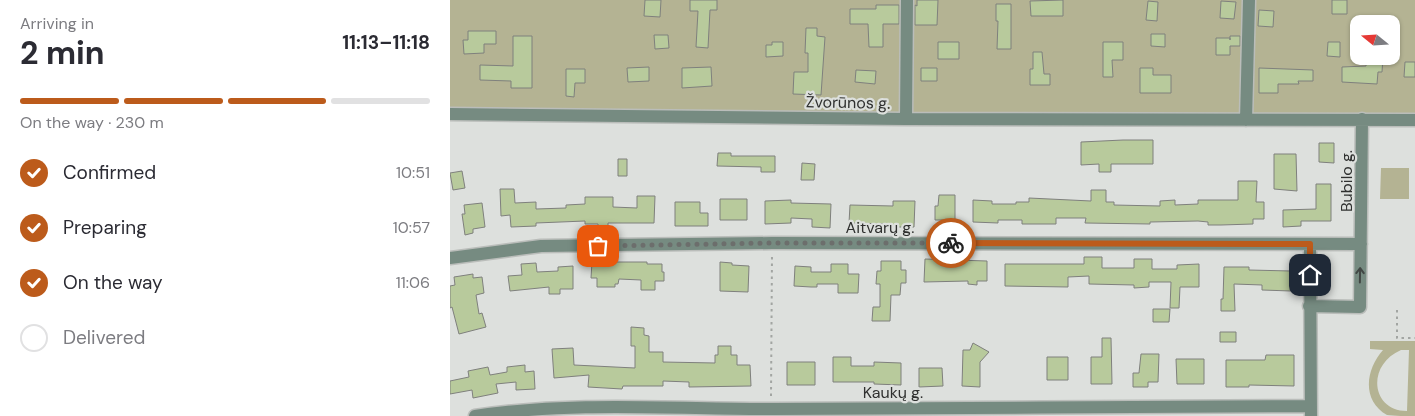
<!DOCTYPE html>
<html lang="en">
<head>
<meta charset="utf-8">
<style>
  body { margin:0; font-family:"DM Sans",sans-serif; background:#f2f2f3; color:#2b2b33; height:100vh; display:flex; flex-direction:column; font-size:19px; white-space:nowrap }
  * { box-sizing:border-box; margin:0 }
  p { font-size:16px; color:#7c7c81 }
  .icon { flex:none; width:28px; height:28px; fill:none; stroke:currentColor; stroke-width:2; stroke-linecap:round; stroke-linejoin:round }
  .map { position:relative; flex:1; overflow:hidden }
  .side { display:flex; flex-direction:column; background:#fff; width:450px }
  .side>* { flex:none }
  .needle { width:32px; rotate:288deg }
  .buttons { position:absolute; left:900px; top:15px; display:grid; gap:10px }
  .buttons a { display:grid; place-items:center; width:50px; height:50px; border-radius:10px; background:#fff; box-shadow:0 1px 4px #0004; font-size:25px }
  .pin { position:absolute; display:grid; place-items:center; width:42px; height:42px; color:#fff; margin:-21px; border-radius:10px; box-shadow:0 2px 8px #0006 }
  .courier { position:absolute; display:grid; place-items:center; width:50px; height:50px; margin:-25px; border:4px solid #bc5b1b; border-radius:50%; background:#fff; color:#222; box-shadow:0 1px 6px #0007 }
  .overview em { font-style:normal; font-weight:700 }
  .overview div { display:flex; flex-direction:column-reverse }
  .overview { display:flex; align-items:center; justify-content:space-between; height:85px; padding:0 20px }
  h1 { font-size:32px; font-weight:700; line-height:38px }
  .bar { display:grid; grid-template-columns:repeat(4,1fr); gap:8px 5px; align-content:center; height:60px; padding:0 20px }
  .bar i { height:6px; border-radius:4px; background:#e1e1e2 }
  .bar .active { background:#bc5b1b }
  .bar p { grid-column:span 4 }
  ol { padding:0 20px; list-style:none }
  li { display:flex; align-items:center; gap:15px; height:55px }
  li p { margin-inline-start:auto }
  li .icon { padding:5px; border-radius:50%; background:#bc5b1b; color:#fff; stroke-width:4 }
  li:last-child { color:#7c7c81 }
  li i { width:28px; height:28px; border:2px solid #e1e1e2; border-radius:50% }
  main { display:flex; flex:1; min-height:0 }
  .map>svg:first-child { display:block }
  .green { fill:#b4b393; fill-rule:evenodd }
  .building { fill:#b8ca9c; stroke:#7f807d }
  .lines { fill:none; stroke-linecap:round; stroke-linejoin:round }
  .minor-casing { stroke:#babdba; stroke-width:15 }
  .path { stroke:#a2a5a2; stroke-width:2; stroke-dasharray:2.5 4; stroke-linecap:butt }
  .minor { stroke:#768b81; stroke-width:12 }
  .oneway { stroke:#414744 }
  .done { stroke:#6c6e6c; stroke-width:5; stroke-dasharray:0 9 }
  .route { stroke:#bc5b1b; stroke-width:6 }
  .labels { text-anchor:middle; stroke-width:4.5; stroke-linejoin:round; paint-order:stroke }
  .street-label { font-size:16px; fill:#2f302f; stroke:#dde0dd }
</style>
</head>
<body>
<main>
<section class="side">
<div class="overview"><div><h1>2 min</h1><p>Arriving in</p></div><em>11:13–11:18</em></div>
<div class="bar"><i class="active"></i><i class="active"></i><i class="active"></i><i></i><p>On the way · 230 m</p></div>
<ol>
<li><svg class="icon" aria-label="check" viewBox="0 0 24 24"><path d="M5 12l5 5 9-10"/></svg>Confirmed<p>10:51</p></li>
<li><svg class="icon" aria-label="check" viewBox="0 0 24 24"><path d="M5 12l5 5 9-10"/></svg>Preparing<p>10:57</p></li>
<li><svg class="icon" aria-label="check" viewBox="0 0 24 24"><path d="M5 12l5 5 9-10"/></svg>On the way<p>11:06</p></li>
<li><i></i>Delivered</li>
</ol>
</section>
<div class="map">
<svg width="965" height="416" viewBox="0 0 965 416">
  <rect width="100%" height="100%" fill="#dde0dd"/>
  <path class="green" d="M0 0H965V117L0 114ZM909 24H941V56H909Z
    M931 168H959V199H930Z
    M920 341H965V416C957 416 944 416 937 415 911 400 916 369 933 350L920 349ZM951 350H959L957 411C921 411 916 365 951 350Z"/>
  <path class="building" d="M195 0H211L210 17 194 16Z
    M240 0H267V10H260L258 48 246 47 248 11H240Z
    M467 0H488L487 25H465V5L467 6Z
    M613 0V16H581L580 1Z
    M882 0H897V14H882Z
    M698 1 708 2 707 21 696 20Z
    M771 1 786 2 784 19 770 18Z
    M546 4H561V49H547L548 21H546Z
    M426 5H449V24H433V47H419L418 24H400V9H426Z
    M809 10 824 11 823 27 808 26Z
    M356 28H367V36L375 37 371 95 343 94 344 72H358V53H355Z
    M18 31H46V44H34V53L14 54 13 40H18Z
    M701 34H715V47L701 46Z
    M204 35H218L219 48 205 49Z
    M63 36H82V88H61V81L30 80V65L63 66Z
    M780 36H790V46H780V55H766V38H780V40Z
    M322 42H333V56L316 57V45H322Z
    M488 42H509V59H488Z
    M653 42H673V60H662L663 77H653Z
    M878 42H890V57L877 56Z
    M583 52H592L594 74H600V85H580V69H583Z
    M917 56 933 57 932 72H928L927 84 892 82V67L916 66Z
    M955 62H965V77H954Z
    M199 67V81L178 82 177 68Z
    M261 67 262 86 232 88V68Z
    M471 68H487V81H471Z
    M690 68H703V75H721V93H690Z
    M809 68 863 70V81H848L849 84H828V93H809Z
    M116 69H135V83H125L124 97 116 96Z
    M406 70 426 71 425 84 405 82Z
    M673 140H703V164H661V172H649V164L631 165V142Z
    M869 143H884V163L869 162Z
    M268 153H281V156H325V172H311V167L267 166Z
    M824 154H846L847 191 824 189Z
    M168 159H177V176H168Z
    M352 163 365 164 364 180H351Z
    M12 171 15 188 3 190 0 173Z
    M788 181H807L806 202H814V219H803V224L771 225H758V222L748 221 700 222V224L635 223 636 218H606V224H572V220H548V223L523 222V200L542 201V204H566V202H579V198L641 201V190H656V202H664V205L710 206V201L725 200V205L748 204V200H788Z
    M866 184H881V221H851V226L833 227V210L866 209Z
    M50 189H64L65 203 86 202V209L116 208V205L135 204V197H163V207L187 208V196H205L204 223H158V226H148V224H135V221L86 223V226L61 227 60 215 51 216Z
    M489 195H505V220H485V206H488Z
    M270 199H297V220H270Z
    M341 200V203L381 204 380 228 362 227V219L341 218V223L315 224V201Z
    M443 201H465L464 227H442V224L399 223 400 205 443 206Z
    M225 202H250V213H258V226H225Z
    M32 203 35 227 23 229V233L15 235 12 214H15L14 205Z
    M634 257H652V268H684V259H702V269H727V265L749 264V287H730L729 308H720L721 282H699V287L684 288V285L639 284V276L618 277V287L555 286V264H634Z
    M475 259 537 261V281H527V285L518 284V281L474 282Z
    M431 261H451V270H456V283H451L450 295H441L440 321H422L423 307H430V284H426L427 271H431Z
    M142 262H197V264H212V272H214V281H205V290H191V280L169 279 168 284H165V287H147V278H141Z
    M270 262 282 263V265L299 266 298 292 270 291Z
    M86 263 87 272 108 271V267L123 266V289H110V294H99V287L60 291 58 276 72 275 71 264Z
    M381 264H398V274H409L408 293H388V284H367V287H361L344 286 345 266 361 267V272H381Z
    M774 267H799V270L841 271V291L812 290V285L784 284 785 311H771V299H773Z
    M23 274V278L32 277 34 293 26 295 29 314 32 313 36 327 9 334 2 307 0 308V286L5 285 4 277Z
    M703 309H720L719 322H703Z
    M181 327 194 328V335L199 336V352H213V362L265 363V355H268V346H281V355H287V365H300L301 386 239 387V382L213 381V386H173L172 389 138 387 139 375 104 378 102 349 123 348 124 365 185 368V346H181Z
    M770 332H786V342H770Z
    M652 338H661L662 384H641V357H652Z
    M523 343 539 352 530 362V387L512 386 513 350H520Z
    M691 354H709L708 382H698V387H683V373H689Z
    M816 355H844V386L799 385V387H776V360H815Z
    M383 357H401V366H424V362L451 363V385L424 384V382H383Z
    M597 357H618V380H597Z
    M726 359H754V384H727Z
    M337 362H365V385H337Z
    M75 365V372L84 371 85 389 66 390V382L46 384 48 393 23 398 22 390 0 394V381L19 377 18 371 38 367 40 375 57 372V367Z
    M469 368H492L493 386 469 387Z"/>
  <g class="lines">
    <defs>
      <path id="minor" d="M0 114 456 119 965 120
        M456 119 457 0
        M796 120 799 0
        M860 244 861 416
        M0 258 91 246 322 243 911 244
        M859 306 910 307 912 119
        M25 416C124 401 224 409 323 409 502 408 682 407 861 406"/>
    </defs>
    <use href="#minor" class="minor-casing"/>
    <path class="path" d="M947 310V338H965
      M321 396 322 254"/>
    <use href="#minor" class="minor"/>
  </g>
  <defs><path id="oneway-shaft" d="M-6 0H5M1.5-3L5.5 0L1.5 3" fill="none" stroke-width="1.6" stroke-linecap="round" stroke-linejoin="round" transform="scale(1.25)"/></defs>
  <use class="oneway" href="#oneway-shaft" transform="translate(910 275) rotate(-89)"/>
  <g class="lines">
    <path class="done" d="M148 246 322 243H501"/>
    <path class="route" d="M501 243 860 244V275"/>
  </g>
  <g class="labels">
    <g class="street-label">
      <text transform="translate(398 102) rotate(1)" y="6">Žvorūnos g.</text>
      <text transform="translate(896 181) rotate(-90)" y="6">Bubilo g.</text>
      <text x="430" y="233">Aitvarų g.</text>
      <text x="443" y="398">Kaukų g.</text>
    </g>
  </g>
</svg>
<div class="buttons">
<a><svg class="needle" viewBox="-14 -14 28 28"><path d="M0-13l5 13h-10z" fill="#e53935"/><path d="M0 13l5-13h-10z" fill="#7c7c81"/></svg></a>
</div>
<div class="pin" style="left:148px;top:246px;background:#ea580c"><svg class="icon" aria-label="bag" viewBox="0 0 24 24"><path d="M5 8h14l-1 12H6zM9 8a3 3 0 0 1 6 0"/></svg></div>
<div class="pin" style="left:860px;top:275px;background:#1f2937"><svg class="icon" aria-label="home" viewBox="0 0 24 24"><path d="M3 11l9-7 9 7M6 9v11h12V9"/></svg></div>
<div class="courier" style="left:501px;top:243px"><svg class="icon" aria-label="bike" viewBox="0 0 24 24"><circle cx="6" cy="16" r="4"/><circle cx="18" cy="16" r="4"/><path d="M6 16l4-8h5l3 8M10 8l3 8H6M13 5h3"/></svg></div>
</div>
</main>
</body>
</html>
